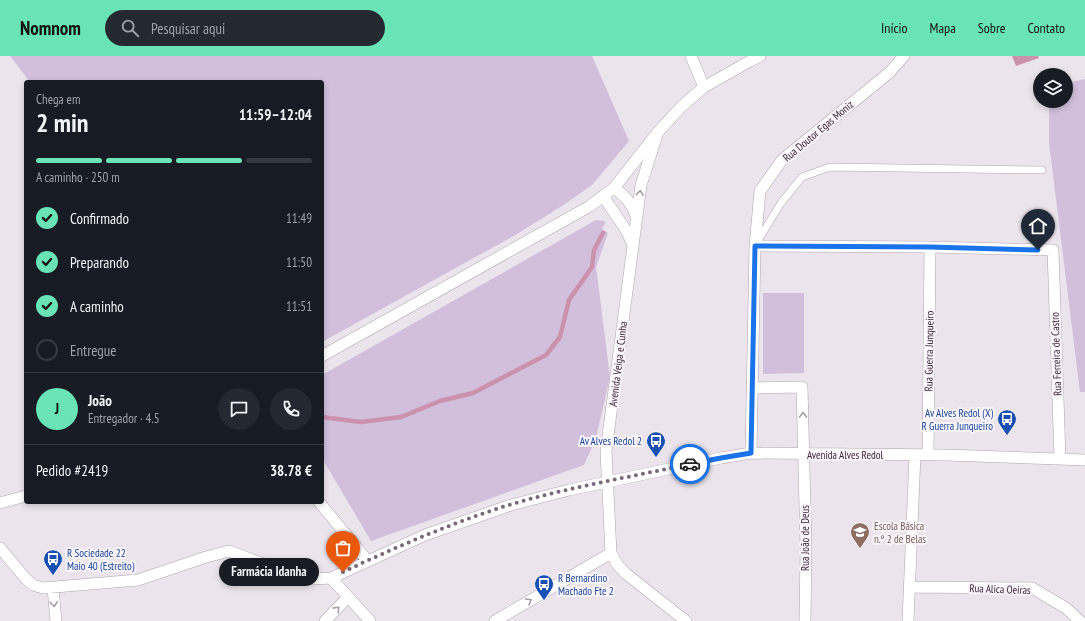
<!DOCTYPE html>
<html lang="pt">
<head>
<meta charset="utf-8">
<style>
  body { margin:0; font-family:"PT Sans Narrow",sans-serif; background:#242831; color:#f1f3f6; height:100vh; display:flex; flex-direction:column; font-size:15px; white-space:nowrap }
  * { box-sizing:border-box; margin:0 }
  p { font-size:13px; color:#9ea1a6 }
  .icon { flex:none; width:22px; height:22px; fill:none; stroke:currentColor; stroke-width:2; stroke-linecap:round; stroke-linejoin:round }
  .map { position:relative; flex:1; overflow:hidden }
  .details { position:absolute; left:24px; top:24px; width:300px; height:424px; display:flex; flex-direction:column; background:#171b24; border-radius:4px; box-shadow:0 2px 6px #0003 }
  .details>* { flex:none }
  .tools { position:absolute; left:1033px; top:12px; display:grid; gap:8px }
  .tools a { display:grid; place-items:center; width:40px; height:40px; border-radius:50%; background:#171b24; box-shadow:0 2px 6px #0003; font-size:20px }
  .pin { position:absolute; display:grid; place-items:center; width:34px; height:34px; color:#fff; margin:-41px -17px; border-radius:50% 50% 50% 0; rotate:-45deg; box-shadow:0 0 4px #0007 }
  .pin .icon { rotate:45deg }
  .courier { position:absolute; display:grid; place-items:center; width:40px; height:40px; margin:-20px; border:3px solid #1a73e8; border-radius:50%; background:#fff; color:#222; box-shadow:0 1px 5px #0007 }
  .bubble { position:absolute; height:28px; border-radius:14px; background:#171b24; box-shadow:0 2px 6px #0003; font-size:13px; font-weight:800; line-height:28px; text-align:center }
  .overview em { font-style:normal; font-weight:800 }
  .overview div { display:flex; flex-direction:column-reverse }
  .overview { display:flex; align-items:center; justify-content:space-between; height:68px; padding:0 12px }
  h1 { font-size:26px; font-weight:800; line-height:30px }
  .bar { display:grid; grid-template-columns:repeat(4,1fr); gap:6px 4px; align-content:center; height:48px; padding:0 12px }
  .bar i { height:5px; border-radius:3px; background:#363941 }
  .bar .selected { background:#6ae4b6 }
  .bar p { grid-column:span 4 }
  .line { display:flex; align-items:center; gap:10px; padding:0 12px; border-top:1px solid #363941 }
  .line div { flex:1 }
  .round { display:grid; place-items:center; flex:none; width:42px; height:42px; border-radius:21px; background:#242831 }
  ol { padding:0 12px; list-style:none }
  li { display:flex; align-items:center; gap:12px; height:44px }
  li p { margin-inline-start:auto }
  li .icon { padding:4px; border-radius:50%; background:#6ae4b6; color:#111; stroke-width:4 }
  li:last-child { color:#9ea1a6 }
  li i { width:22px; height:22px; border:2px solid #363941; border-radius:50% }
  header { display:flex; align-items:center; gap:24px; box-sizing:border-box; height:56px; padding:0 20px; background:#6ae4b6; color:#111 }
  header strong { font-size:19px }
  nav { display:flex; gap:22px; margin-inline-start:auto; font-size:14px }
  .search { width:280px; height:36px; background:#242831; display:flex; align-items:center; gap:10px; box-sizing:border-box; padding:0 14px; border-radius:22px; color:#9ea1a6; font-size:15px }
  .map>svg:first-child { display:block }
  .green { fill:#d1bfdb }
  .water { fill:#cb92ad }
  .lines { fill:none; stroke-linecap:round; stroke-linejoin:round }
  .stream { stroke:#cb92ad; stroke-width:4.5 }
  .service-casing { stroke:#b0a3af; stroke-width:8 }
  .minor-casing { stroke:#b0a3af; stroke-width:12 }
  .tertiary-casing { stroke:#b0a3af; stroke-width:12 }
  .service { stroke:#fff; stroke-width:7 }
  .minor { stroke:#fff; stroke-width:11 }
  .tertiary { stroke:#fff; stroke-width:11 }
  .oneway { stroke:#a79da6 }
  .done { stroke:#796878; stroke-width:4; stroke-dasharray:0 7.2 }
  .route { stroke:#1a73e8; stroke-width:5 }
  .labels { text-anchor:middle; stroke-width:4; stroke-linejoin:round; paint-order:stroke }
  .street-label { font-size:11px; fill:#3c2539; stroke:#f8f4f9 }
  .transit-label { font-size:11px; fill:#164399; stroke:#f8f4f9; text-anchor:end }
  .education-label { font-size:11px; fill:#785e54; stroke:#f8f4f9; text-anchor:start }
</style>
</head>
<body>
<header>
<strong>Nomnom</strong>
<div class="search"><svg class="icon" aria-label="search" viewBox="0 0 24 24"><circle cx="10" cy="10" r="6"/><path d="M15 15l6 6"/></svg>Pesquisar aqui</div>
<nav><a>Início</a><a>Mapa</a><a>Sobre</a><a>Contato</a></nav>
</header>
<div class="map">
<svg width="1085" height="565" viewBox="0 0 1085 565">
  <rect width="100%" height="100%" fill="#ebe4ec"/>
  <path class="green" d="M10 0H592L629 85 592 129 562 150 517 178 322 286V26H30Z
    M1085 23V336H1080L1049 87V45H1066V27Z
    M596 164 605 165V168L602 173 608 177 596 211 610 321 596 382 584 409 371 485 322 402V319Z
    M763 237H804V317L763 318Z"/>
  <path class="water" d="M1012 0H1038L1039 2 1016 10Z"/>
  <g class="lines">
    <path class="stream" d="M322 361 361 366 401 361 440 345 473 337 546 299 560 281 569 244 592 211 594 194 603 177"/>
    <defs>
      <path id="service" d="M757 186 781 147 802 121 830 111 1042 114"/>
      <path id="minor" d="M691 0 704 31
        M657 79 641 129 606 395 611 497 617 508 625 517 686 565
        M614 132C625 140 632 147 636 160
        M603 140 626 174 633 189
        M755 190 930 191 1053 194 1060 402
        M752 332 802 331 806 493 805 565
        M751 397 755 190 760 135 782 104 890 16 904 0
        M928 399 930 191
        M319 446 367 504
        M0 492 26 523 33 529 43 532 138 524 206 501 229 495 293 519 313 523 331 522 425 479 511 449 569 434 721 402 751 397 946 399 1085 404
        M331 522 370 565
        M910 531 1032 532 1066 552 1080 565
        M53 532 56 565
        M325 565 348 541
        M495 565 611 497
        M908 565 915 399"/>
      <path id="tertiary" d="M322 300 590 150 614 132 658 76 682 50 704 31 750 5 760 0
        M0 447 26 440"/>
    </defs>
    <use href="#service" class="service-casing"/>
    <use href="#minor" class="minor-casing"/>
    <use href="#tertiary" class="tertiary-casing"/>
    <use href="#service" class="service"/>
    <use href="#minor" class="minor"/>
    <use href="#tertiary" class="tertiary"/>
  </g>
  <defs><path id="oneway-chevron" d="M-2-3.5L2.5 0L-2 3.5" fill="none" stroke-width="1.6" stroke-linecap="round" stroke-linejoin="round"/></defs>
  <g class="oneway">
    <use href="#oneway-chevron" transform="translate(640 137) rotate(-84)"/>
    <use href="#oneway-chevron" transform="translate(803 359) rotate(-91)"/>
    <use href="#oneway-chevron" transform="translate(529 545) rotate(-30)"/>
    <use href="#oneway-chevron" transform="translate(54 548) rotate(83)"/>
    <use href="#oneway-chevron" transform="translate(337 553) rotate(-47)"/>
  </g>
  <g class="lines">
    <path class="done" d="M343 516C398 490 454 466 512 448 570 431 630 421 690 408"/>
    <path class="route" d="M690 408 721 402 751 397 755 190 930 191 1038 194"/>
  </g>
  <defs>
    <symbol id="bus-pin" viewBox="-11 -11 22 30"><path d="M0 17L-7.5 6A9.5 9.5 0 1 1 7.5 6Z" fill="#1a4fb4" stroke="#f8f4f9"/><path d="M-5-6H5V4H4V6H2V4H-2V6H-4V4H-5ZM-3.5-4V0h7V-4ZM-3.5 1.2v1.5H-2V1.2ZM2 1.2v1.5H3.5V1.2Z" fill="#fff"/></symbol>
    <symbol id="school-pin" viewBox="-11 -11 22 30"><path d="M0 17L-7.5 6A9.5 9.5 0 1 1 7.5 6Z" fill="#8d6e63" stroke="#f8f4f9"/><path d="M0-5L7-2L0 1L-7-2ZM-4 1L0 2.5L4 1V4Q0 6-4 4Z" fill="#fff"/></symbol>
  </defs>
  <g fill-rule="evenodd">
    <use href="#bus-pin" x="996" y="352" width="22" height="30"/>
    <use href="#bus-pin" x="645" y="374" width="22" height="30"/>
    <use href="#school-pin" x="849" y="465" width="22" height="30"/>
    <use href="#bus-pin" x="42" y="492" width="22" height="30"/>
    <use href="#bus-pin" x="533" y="517" width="22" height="30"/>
  </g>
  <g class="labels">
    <g class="street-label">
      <text transform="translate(818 75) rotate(-40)" y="4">Rua Doutor Egas Moniz</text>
      <text transform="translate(929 295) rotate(-89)" y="4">Rua Guerra Junqueiro</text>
      <text transform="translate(1056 298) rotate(-92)" y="4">Rua Ferreira de Castro</text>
      <text transform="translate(618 308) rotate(-83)" y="4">Avenida Veiga e Cunha</text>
      <text x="845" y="403">Avenida Alves Redol</text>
      <text transform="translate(805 482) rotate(-90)" y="4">Rua João de Deus</text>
      <text transform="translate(1000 533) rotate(2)" y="4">Rua Alica Oeiras</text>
    </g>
    <g class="transit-label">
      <text x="993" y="361">Av Alves Redol (X)<tspan x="993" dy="13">R Guerra Junqueiro</tspan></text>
      <text x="642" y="389">Av Alves Redol 2</text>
      <text x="67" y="501" text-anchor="start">R Sociedade 22<tspan x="67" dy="13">Maio 40 (Estreito)</tspan></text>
      <text x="558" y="526" text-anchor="start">R Bernardino<tspan x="558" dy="13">Machado Fte 2</tspan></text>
    </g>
    <g class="education-label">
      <text x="874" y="474">Escola Básica<tspan x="874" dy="13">n.º 2 de Belas</tspan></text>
    </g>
  </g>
</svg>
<div class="tools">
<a><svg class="icon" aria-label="layers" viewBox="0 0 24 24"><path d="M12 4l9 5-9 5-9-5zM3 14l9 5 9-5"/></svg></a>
</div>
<div class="pin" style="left:343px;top:516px;background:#ea580c"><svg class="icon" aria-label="bag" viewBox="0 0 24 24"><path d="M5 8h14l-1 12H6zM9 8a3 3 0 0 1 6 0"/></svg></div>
<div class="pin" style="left:1038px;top:194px;background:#1f2937"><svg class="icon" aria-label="home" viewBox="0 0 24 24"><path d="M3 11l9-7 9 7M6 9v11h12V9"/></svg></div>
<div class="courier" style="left:690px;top:408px"><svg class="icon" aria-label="car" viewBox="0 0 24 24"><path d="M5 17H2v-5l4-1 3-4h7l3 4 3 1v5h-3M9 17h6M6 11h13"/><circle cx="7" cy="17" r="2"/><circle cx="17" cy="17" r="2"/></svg></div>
<div class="bubble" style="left:219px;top:502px;width:100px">Farmácia Idanha</div>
<section class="details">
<div class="overview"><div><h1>2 min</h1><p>Chega em</p></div><em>11:59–12:04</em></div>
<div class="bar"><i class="selected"></i><i class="selected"></i><i class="selected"></i><i></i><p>A caminho · 250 m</p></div>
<ol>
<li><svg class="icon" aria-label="check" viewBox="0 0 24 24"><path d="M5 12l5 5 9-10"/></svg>Confirmado<p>11:49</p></li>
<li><svg class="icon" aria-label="check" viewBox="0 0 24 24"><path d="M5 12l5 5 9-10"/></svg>Preparando<p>11:50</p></li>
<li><svg class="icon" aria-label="check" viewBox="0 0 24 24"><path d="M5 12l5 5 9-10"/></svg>A caminho<p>11:51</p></li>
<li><i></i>Entregue</li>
</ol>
<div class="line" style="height:72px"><b class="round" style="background:#6ae4b6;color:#111">J</b><div><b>João</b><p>Entregador · 4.5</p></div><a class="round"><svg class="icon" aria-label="chat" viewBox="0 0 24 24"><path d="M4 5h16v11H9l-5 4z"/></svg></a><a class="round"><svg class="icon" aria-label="phone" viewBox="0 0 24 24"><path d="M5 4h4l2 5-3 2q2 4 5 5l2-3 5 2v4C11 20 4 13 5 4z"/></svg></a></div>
<div class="line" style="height:52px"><div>Pedido #2419</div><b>38.78 €</b></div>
</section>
</div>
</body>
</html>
